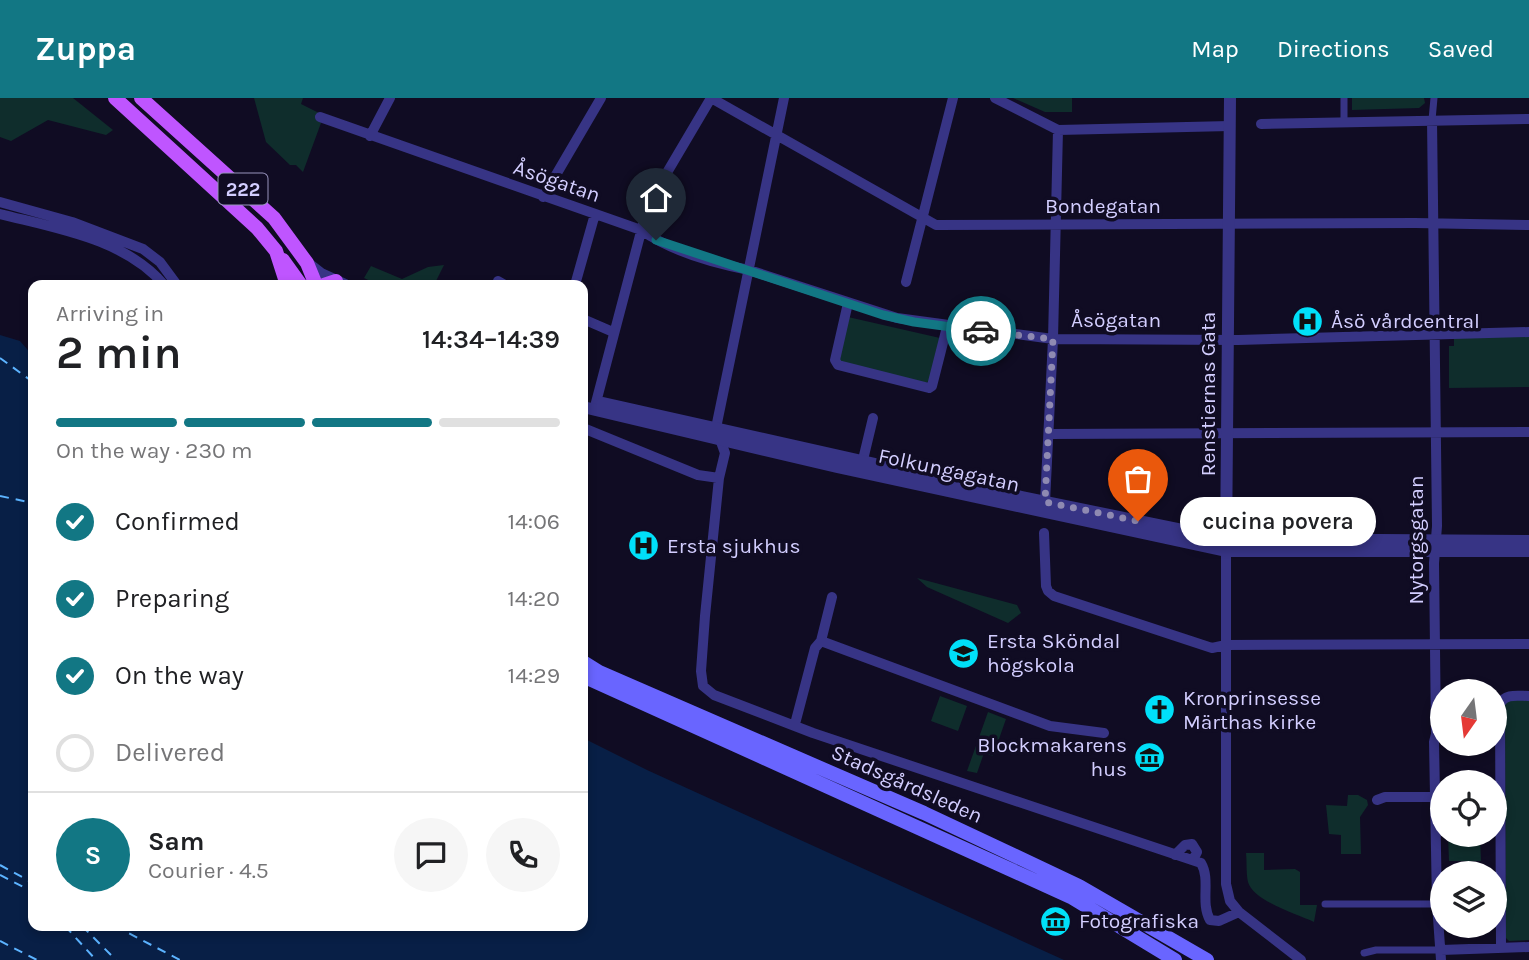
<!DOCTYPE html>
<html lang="en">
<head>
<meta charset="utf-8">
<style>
  body { margin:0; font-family:Karla,sans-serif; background:#f6f6f6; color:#202124; height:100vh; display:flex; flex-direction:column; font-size:26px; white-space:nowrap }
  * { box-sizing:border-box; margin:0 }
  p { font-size:23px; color:#757577 }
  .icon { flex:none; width:38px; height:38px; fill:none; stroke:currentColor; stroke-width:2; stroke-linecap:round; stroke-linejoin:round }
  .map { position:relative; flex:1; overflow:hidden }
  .drawer { position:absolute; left:28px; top:182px; width:560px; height:651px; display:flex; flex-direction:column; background:#fff; border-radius:14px; box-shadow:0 4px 10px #0003 }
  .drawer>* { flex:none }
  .needle { width:46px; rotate:194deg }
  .tools { position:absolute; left:1430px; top:581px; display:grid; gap:14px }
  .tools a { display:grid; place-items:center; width:77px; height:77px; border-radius:50%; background:#fff; box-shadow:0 4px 10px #0003; font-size:35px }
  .pin { position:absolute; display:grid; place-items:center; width:60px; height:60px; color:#fff; margin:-72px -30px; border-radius:50% 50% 50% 0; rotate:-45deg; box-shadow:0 0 7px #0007 }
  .pin .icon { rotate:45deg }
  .courier { position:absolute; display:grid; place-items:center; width:70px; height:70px; margin:-35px; border:5px solid #127784; border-radius:50%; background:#fff; color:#222; box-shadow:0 2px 9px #0007 }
  .bubble { position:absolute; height:49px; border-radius:24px; background:#fff; box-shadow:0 4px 10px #0003; font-size:23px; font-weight:600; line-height:49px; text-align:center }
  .headline em { font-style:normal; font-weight:600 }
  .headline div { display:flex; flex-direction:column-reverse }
  .headline { display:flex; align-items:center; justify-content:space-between; height:119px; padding:0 28px }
  h1 { font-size:46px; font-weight:600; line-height:52px }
  .bar { display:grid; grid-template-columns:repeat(4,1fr); gap:10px 7px; align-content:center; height:84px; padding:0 28px }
  .bar i { height:9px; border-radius:5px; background:#e0e0e0 }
  .bar .current { background:#127784 }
  .bar p { grid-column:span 4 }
  .line { display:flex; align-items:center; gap:18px; padding:0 28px; border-top:2px solid #e0e0e0 }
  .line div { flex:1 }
  .round { display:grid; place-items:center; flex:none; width:74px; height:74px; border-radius:37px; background:#f6f6f6 }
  ol { padding:0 28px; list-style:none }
  li { display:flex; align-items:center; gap:21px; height:77px }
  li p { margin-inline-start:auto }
  li .icon { padding:7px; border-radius:50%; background:#127784; color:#fff; stroke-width:4 }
  li:last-child { color:#757577 }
  li i { width:38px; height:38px; border:4px solid #e0e0e0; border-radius:50% }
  header { display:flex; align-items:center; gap:42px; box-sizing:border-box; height:98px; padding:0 35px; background:#127784; color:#fff }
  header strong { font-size:33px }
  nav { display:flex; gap:38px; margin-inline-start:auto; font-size:24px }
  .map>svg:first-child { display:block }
  .green { fill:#0f2d2c }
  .water { fill:#081f46 }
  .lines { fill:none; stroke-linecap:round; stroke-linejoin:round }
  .ferry { stroke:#5cb3ff; stroke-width:2; stroke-dasharray:9 7; stroke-linecap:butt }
  .minor-tunnel { stroke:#2d2944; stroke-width:10; stroke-dasharray:10 5; stroke-linecap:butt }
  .pedestrian { stroke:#373485; stroke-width:7 }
  .minor { stroke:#373485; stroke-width:10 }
  .tertiary { stroke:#373485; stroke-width:12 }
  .secondary { stroke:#6965ff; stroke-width:14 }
  .primary { stroke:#bf55ff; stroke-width:14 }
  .done { stroke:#8f8ab2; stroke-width:7; stroke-dasharray:0 12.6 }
  .route { stroke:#127784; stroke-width:9 }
  .labels { text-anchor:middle; stroke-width:7; stroke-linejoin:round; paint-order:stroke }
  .shield { fill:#100c23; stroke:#9894bd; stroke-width:2 }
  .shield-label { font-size:19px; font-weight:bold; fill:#d3ceff }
  .street-label { font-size:21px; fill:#d3ceff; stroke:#100c23 }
  .poi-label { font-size:21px; fill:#d3ceff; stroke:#100c23; text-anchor:start }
</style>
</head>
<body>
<header>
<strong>Zuppa</strong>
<nav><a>Map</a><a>Directions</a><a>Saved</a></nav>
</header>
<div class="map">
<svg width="1529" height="862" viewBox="0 0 1529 862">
  <rect width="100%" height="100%" fill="#100c23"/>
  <path class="green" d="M0 0H73L113 32 106 37 48 22 11 43 0 39Z
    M254 0H303L301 6 319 15 321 25 303 74 296 67H290L266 44Z
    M1013 0H1072V14H1045Z
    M1352 0H1424L1425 5 1419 10 1352 12Z
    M444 167 434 187H379L364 180 371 168 402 181 428 169Z
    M848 219 940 240 931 282 926 285 841 264 838 259Z
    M1529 238V289L1449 290V248H1454V239Z
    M917 480 1017 507 1021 515 1008 525 927 489Z
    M940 598 967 608 958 633 931 623Z
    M1507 602H1529V842L1509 843 1506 840 1505 605Z
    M988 614 1006 621 993 658 984 655 977 675 967 673Z
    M1348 697H1358L1367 702 1368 707 1360 719 1361 756H1341V737L1329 736 1326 707 1347 708Z
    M1448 737H1480L1481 763H1449Z
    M1246 755H1264V772L1295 771 1300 774V807H1317L1314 824C1297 816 1253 803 1248 784 1246 775 1247 764 1246 755Z"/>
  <path class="water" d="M0 237 20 243 33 258V828H583V640L647 672 1064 862H0Z"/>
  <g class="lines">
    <path class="ferry" d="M0 260 33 284
      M0 398 33 405
      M0 767 33 785
      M0 777 33 794
      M65 828 96 862
      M82 828 116 862
      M115 828 180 862
      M0 843 37 862"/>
    <path class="minor-tunnel" d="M643 126 649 105"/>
    <path class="pedestrian" d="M1344 0V25
      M1432 22 1434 0
      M1325 806H1437
      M1364 855 1376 852H1441"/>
    <path class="minor" d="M784 0 716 330 725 355 719 380 705 518 701 573 703 588 714 597 813 635 1201 765C1211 782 1200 804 1210 822L1219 823 1239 814
      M995 0 1058 32 1230 28
      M320 19 641 132C671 153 713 165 749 172L897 220 1053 241 1238 242 1529 234
      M1432 22 1437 428 1434 465 1436 636 1434 644 1437 806 1441 862
      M1261 26 1529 21
      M370 38 390 0
      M543 99 601 0
      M0 104 72 124 143 151 160 164 177 187
      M649 105 711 0 936 127 1415 125 1529 127
      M0 116C55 130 126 141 164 187
      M498 183 505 187
      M906 184 953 0
      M575 187 595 116
      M848 205 835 262 838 267 929 290 932 288 947 229
      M583 221 613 234
      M594 312 643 126
      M583 330 698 377 719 380
      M1049 336 1529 334
      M861 370 873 320
      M1045 404 1053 241 1058 32
      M1044 435 1046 488 1048 493 1054 498 1212 550 1226 547 1529 546
      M1226 453V786L1230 803 1239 814 1301 862
      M821 543 1050 628 1104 635
      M795 626 815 550 821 543 832 499
      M1377 702 1385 699H1442
      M1175 757 1185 747 1192 746 1197 754 1193 762
      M1501 850 1500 606C1505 595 1518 598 1529 598
      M1441 852 1529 849"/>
    <path class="tertiary" d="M307 165 321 176 345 187
      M603 305 1022 399 1226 441 1529 443
      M583 309 837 369 1226 453H1529
      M1226 449 1230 0"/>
    <path class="secondary" d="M583 564 599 574 924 715 1079 788 1207 862
      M583 578 1071 799 1175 862"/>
    <path class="primary" d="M115 0 257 130 276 153 287 187
      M141 0 274 120 307 165 316 187
      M283 162 301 187
      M324 187 336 183"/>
  </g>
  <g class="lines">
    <path class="done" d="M981 233 1053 241 1045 404 1138 423"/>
    <path class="route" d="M656 142 883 217 914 224 981 233"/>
  </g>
  <defs>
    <symbol id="hospital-disc" viewBox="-11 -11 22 22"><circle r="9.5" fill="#00e0f9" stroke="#100c23"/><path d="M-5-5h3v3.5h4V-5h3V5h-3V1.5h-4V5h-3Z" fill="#111"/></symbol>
    <symbol id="university-disc" viewBox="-11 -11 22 22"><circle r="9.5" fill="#00e0f9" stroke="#100c23"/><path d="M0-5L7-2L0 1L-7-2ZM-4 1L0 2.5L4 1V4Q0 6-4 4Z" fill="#111"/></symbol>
    <symbol id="church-disc" viewBox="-11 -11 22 22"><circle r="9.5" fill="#00e0f9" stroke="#100c23"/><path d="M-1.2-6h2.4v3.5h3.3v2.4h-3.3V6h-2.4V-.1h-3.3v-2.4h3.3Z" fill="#111"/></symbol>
    <symbol id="museum-disc" viewBox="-11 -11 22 22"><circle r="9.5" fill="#00e0f9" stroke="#100c23"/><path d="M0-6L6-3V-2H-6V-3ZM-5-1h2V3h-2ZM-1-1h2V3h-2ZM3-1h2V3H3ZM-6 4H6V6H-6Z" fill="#111"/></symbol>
  </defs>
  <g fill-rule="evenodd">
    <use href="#hospital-disc" x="1290" y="206" width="35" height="35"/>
    <use href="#hospital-disc" x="626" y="430" width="35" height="35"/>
    <use href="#university-disc" x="946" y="538" width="35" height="35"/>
    <use href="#church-disc" x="1142" y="594" width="35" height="35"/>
    <use href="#museum-disc" x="1132" y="642" width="35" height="35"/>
    <use href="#museum-disc" x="1038" y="806" width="35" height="35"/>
  </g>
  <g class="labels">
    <rect class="shield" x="218.5" y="75.5" width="49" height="31" rx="5"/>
    <g class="shield-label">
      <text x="243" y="98">222</text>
    </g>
    <g class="street-label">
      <text transform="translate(557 83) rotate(19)" y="7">Åsögatan</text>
      <text x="1103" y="115">Bondegatan</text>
      <text x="1116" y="229">Åsögatan</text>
      <text transform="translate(1208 296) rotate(-90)" y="7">Renstiernas Gata</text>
      <text transform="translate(949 372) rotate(12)" y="7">Folkungagatan</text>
      <text transform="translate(1416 442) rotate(-90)" y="7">Nytorgsgatan</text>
      <text transform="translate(907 686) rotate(24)" y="7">Stadsgårdsleden</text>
    </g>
    <g class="poi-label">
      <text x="1331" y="230">Åsö vårdcentral</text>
      <text x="667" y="455">Ersta sjukhus</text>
      <text x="987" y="550">Ersta Sköndal<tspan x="987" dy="24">högskola</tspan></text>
      <text x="1183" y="607">Kronprinsesse<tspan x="1183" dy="24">Märthas kirke</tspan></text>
      <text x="1127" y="654" text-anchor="end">Blockmakarens<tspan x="1127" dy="24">hus</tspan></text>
      <text x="1079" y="830">Fotografiska</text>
    </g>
  </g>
</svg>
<div class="tools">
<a><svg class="needle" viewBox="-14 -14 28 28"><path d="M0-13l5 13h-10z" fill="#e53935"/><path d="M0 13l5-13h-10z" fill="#757577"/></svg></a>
<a><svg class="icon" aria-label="locate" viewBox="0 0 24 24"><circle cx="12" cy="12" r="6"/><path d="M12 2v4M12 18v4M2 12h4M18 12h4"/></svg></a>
<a><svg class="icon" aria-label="layers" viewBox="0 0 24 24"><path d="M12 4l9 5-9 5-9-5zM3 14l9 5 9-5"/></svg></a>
</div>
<div class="pin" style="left:1138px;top:423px;background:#ea580c"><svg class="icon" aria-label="bag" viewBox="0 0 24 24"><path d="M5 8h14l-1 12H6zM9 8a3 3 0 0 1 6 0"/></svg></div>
<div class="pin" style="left:656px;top:142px;background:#1f2937"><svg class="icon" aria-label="home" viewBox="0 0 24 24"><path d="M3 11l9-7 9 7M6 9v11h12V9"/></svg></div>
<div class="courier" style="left:981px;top:233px"><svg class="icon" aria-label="car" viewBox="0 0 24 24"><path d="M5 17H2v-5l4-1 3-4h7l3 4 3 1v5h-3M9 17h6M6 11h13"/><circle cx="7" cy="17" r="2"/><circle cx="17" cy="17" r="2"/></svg></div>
<div class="bubble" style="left:1180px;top:399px;width:196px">cucina povera</div>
<section class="drawer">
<div class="headline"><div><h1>2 min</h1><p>Arriving in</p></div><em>14:34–14:39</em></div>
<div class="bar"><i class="current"></i><i class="current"></i><i class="current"></i><i></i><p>On the way · 230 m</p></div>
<ol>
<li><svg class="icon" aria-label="check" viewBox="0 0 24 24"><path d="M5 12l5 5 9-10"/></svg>Confirmed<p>14:06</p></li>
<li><svg class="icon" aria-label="check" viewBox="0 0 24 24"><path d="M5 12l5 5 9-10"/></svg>Preparing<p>14:20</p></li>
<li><svg class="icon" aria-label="check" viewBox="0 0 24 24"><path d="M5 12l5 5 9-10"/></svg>On the way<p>14:29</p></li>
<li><i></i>Delivered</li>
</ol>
<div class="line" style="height:126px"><b class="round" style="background:#127784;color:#fff">S</b><div><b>Sam</b><p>Courier · 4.5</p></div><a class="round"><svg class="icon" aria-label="chat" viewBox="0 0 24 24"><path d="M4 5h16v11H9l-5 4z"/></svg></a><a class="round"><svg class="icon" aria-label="phone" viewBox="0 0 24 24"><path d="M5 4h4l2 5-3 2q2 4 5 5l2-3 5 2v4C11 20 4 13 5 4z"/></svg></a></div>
</section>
</div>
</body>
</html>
